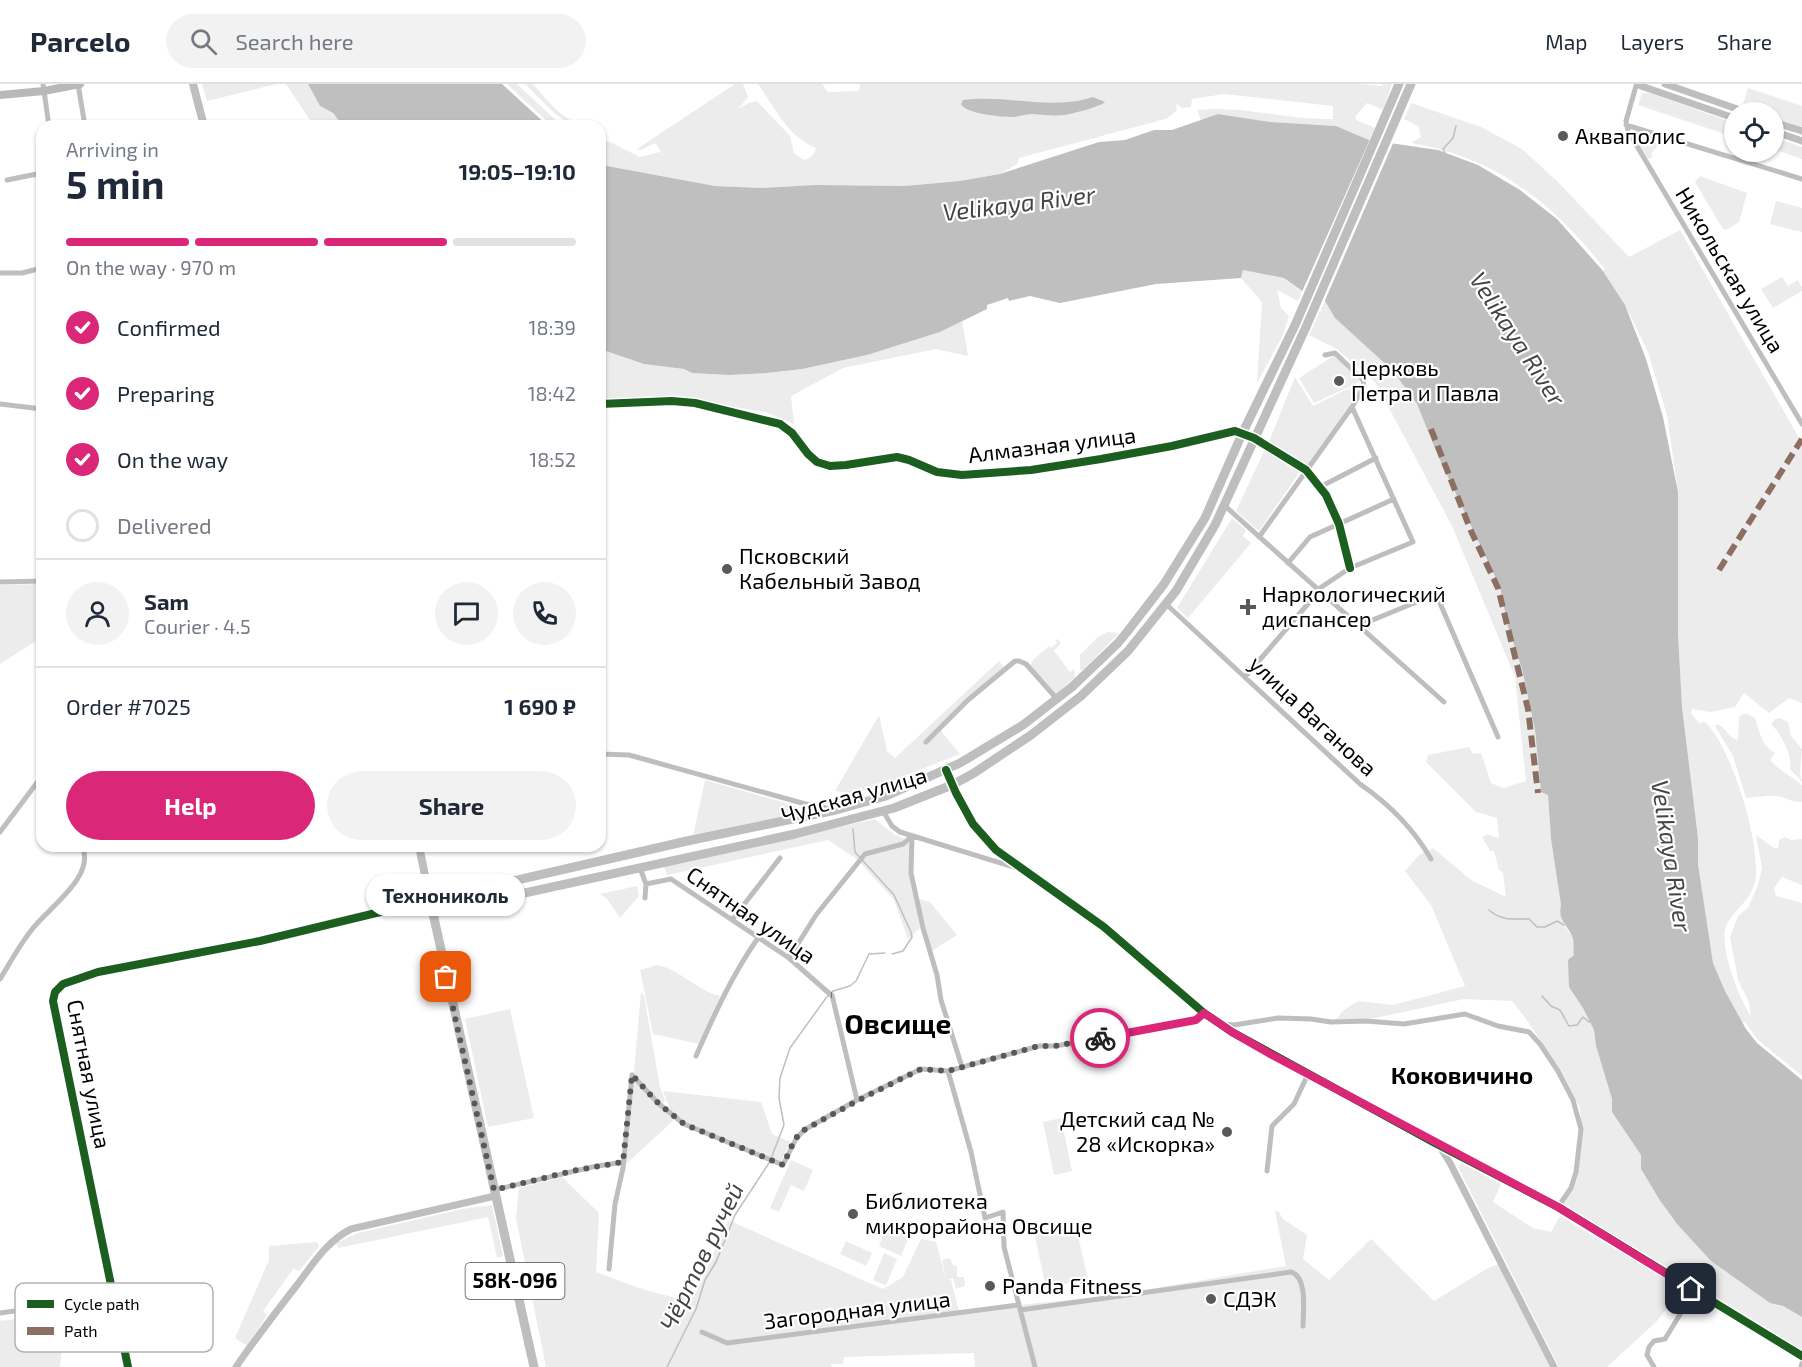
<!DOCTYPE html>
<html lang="en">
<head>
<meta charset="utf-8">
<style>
  body { margin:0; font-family:"Exo 2",sans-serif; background:#f2f2f3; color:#1f2937; height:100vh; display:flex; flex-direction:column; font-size:22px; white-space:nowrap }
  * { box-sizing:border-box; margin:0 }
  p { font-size:20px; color:#747a83 }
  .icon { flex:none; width:33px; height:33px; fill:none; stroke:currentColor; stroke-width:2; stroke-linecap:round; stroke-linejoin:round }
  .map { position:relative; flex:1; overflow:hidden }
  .sheet { position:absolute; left:36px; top:36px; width:570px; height:732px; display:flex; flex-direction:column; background:#fff; border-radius:18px; box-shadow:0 2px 4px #0004 }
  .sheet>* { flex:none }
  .buttons { position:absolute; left:1724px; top:18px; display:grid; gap:12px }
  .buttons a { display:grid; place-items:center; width:60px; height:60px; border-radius:50%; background:#fff; box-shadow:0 2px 4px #0004; font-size:30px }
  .pin { position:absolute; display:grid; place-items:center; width:51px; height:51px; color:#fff; margin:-26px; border-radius:12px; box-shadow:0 3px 9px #0006 }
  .courier { position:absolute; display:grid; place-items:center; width:60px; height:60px; margin:-30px; border:4px solid #db2777; border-radius:50%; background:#fff; color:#222; box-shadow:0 2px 8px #0007 }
  .bubble { position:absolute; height:42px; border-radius:21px; background:#fff; box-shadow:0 2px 4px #0004; font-size:20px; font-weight:700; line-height:42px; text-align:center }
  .overview em { font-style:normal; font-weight:700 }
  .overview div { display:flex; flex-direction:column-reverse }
  .overview { display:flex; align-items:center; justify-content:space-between; height:102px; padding:0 30px }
  h1 { font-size:39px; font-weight:700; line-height:45px }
  .bar { display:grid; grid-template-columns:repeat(4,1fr); gap:9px 6px; align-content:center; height:72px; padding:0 30px }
  .bar i { height:8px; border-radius:4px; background:#e0e1e3 }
  .bar .current { background:#db2777 }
  .bar p { grid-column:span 4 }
  .line { display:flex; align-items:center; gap:15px; padding:0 30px; border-top:2px solid #e0e1e3 }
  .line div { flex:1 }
  .round { display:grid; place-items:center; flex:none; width:63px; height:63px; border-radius:32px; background:#f2f2f3 }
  ol { padding:0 30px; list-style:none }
  li { display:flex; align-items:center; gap:18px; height:66px }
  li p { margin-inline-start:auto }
  li .icon { padding:6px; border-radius:50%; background:#db2777; color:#fff; stroke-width:4 }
  li:last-child { color:#747a83 }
  li i { width:33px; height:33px; border:3px solid #e0e1e3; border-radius:50% }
  .cta { display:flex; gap:12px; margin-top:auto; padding:12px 30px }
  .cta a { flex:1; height:69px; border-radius:36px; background:#db2777; color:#fff; font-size:24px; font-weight:700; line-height:69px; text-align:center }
  .cta a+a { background:#f2f2f3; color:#1f2937 }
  header { display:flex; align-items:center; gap:36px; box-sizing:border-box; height:84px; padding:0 30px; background:#fff; border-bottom:2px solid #e0e1e3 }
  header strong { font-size:28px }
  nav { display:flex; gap:33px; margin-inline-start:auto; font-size:21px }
  .search { width:420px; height:54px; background:#f2f2f3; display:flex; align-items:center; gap:15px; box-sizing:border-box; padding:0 21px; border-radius:33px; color:#747a83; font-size:22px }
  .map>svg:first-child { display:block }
  .green { fill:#ececec }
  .water { fill:#bfbfbf }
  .pier { fill:#fff }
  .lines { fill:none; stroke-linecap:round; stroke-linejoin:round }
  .stream { stroke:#bfbfbf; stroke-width:1.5 }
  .minor { stroke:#bebebe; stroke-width:5 }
  .tertiary { stroke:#bebebe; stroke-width:7 }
  .secondary { stroke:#b8b8b8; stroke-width:8 }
  .primary { stroke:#bebebe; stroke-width:8 }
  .trunk { stroke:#bebebe; stroke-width:9 }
  .quiet { stroke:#8d6e63; stroke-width:6; stroke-dasharray:12 6; stroke-linecap:butt }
  .cycleway-casing { stroke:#fff; stroke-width:11 }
  .cycleway { stroke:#1b5e20; stroke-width:8 }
  .done { stroke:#595959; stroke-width:6; stroke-dasharray:0 10.8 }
  .route { stroke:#db2777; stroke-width:8 }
  .poi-dot { fill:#595959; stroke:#fff; stroke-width:2 }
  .labels { text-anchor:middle; stroke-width:4.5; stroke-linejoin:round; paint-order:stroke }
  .shield { fill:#fff; stroke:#4c4c4c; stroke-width:1.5 }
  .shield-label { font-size:21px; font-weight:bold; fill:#000 }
  .poi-label { font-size:22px; fill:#000; stroke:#fff; text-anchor:start }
  .street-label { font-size:22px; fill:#000; stroke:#fff }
  .water-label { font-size:24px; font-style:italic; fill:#444; stroke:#fff }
  .neighbourhood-label { font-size:24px; font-weight:bold; fill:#000; stroke:#fff }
  .district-label { font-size:28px; font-weight:bold; fill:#000; stroke:#fff }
  .key { fill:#fff; stroke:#b2b2b2; stroke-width:1.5 }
  .key-label { font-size:16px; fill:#000 }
</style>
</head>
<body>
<header>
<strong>Parcelo</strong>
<div class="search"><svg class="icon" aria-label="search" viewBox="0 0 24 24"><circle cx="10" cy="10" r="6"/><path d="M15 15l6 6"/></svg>Search here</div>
<nav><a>Map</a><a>Layers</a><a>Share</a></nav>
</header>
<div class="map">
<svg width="1802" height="1283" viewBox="0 0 1802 1283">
  <rect width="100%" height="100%" fill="#fff"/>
  <path class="green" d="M202 0H277L207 17Z
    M286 0H308L320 22 333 29 343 42H314Z
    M507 0H517L562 42H552Z
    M525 0H533C548 17 565 40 588 42H571L551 26Z
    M735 0H743L748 13 738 25 749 19 757 17 790 52 794 69 804 76C811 74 814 71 816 64 786 51 776 25 758 0H822L828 8 859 7 860 0H1358L1382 2 1383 0H1392L1383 26 1367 19 1355 33 1356 36 1375 44 1369 56 1336 42 1270 38 1218 30 1201 36 1197 26C1242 21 1287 36 1333 35V22L1224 10 1192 15 1191 23 1183 24 1176 20 1177 26 1168 34 1154 38 1019 74 1017 80 1000 90 960 97 904 102 815 101 761 104 715 102 607 82 600 72V56L610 58 640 73 660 68 665 74 655 59 641 66 637 65Z
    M1748 4 1802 22V45L1773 35V28H1754L1742 24Z
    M1642 9H1650L1734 39V53L1638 21Z
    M1411 19 1481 43 1522 65 1558 98 1629 173 1680 146 1802 359V619L1789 614 1769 629 1744 609 1735 623 1710 628 1692 625 1691 629 1699 639 1705 638C1732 663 1762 763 1755 798 1751 816 1735 825 1727 840 1717 859 1739 915 1751 932L1749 918 1738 896 1730 853 1738 832 1748 824 1758 801 1762 784 1756 751 1774 764H1778L1779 756 1785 753 1791 756 1802 755V801L1782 793 1774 804 1776 812 1802 819V992L1757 955 1745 938 1742 939 1725 907 1713 879 1698 780V754L1682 623 1678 549V408L1667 331 1648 268 1625 221 1603 187 1605 185C1552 118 1497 74 1411 59L1421 53 1418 42 1404 35Z
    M1636 46 1668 56 1661 58 1651 70 1653 73 1648 75 1633 51Z
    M1773 53 1802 63V75L1773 65Z
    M1700 92 1747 109 1739 138 1726 146 1723 145 1695 98Z
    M1776 117 1802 124V148L1770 140Z
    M1243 186 1284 194 1302 208 1298 217 1277 206 1281 224 1289 232 1283 251 1257 299 1262 218 1241 194Z
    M1782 193 1788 202 1798 196 1802 203V207L1773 224 1761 205Z
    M1325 217 1335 234 1393 287 1417 320 1438 372 1500 503 1508 543 1522 585 1535 646 1541 708 1548 710 1551 755 1561 821 1560 828 1564 841 1572 852 1583 924 1594 946 1596 962 1612 1015V1028L1641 1071V1085L1659 1115 1677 1140 1711 1177 1770 1219 1783 1222 1802 1233V1268L1560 1122 1577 1095 1582 1052 1580 1024 1562 988 1524 932 1512 917 1464 915 1375 934 1335 936 1344 926 1358 917 1393 921 1465 902 1431 821 1405 787 1419 771 1433 764 1471 796 1506 813 1503 788 1499 786 1494 767H1490L1482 753C1489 748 1492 753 1499 754L1497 734 1476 728 1426 678 1428 671 1469 663 1473 670 1481 669 1491 699 1503 704 1526 697 1515 593 1452 442 1375 298 1337 265 1309 251Z
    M962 237 968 272 936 265 843 284 791 312 794 340 765 328 672 313 600 317V265L644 280 684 285 692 289 729 291 767 289 802 285 867 271 940 248Z
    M1335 271 1360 298 1314 319 1299 294Z
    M1295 293 1313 322 1360 299 1362 305 1307 384 1268 360Z
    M1265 365 1301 386 1259 447 1236 427Z
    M1232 434 1246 446 1243 452 1251 459 1188 534 1177 524Z
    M42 500V553L0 580V501Z
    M1108 548 1119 549 1083 586H1080V571L1098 553Z
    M1057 555 1061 559 1054 567 1070 588 1074 585 1075 593 1056 611 1030 582 1033 576 1049 562 1051 564 1057 559 1055 556Z
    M999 577 1004 583 956 626 941 647 960 670 879 702 853 709 835 707 879 631 887 667 895 674Z
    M1743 630H1747L1755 634C1760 648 1761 661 1775 669L1770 676C1780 687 1791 692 1802 701V718C1794 719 1786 713 1777 712 1767 711 1756 714 1746 714L1733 672 1715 642 1717 640C1726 643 1728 654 1738 656L1739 633Z
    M1780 634 1788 638 1791 652 1802 665 1800 689 1802 698 1790 685C1793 673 1781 649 1771 640L1775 635Z
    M705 696 796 722 799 729 693 752Z
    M875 735 895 751 910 757 913 807 920 844 908 855 894 816 858 776 828 756 667 791 664 783Z
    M637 802 639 812 620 834 607 815 600 810Z
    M918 815 930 818 957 851 932 867Z
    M657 881C680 885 697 907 720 912L699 960 653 950 640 886Z
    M641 908 644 912 660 1003 665 1016 661 1025 674 1036 626 1080Z
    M510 925 534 1034 488 1043 465 935Z
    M663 1007 761 1018 772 1050 790 1058 781 1078 685 1039 671 1028Z
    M1061 1034 1072 1087 1054 1091 1043 1038Z
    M791 1076 813 1086 804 1107 791 1101 779 1128 770 1124Z
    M1461 1079 1501 1100 1493 1118 1533 1144 1551 1148 1560 1132 1682 1205 1656 1238 1607 1283H1559L1458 1083Z
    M562 1093 599 1129 596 1188 642 1205 679 1215 685 1207H697L728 1136 883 1205 903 1193 921 1155 936 1158 946 1196 942 1176 950 1174 953 1181 957 1182V1193H964L965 1202 956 1205 953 1194 947 1196H951L959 1227 1109 1212 1286 1182 1275 1127H1278L1283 1135 1307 1151 1303 1175 1329 1196 1371 1155 1434 1217 1490 1183 1499 1180 1550 1283H975L974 1269 844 1273 843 1280H832L831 1283H546L516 1134 519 1104Z
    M492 1121 503 1171 501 1173H497L488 1133 338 1164 336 1159 358 1149 462 1125Z
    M1075 1139 1088 1195 1046 1204 1034 1148Z
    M887 1142 909 1152 901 1172 879 1162Z
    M846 1157 872 1169 866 1182 840 1170Z
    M317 1158 319 1162 299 1187 294 1184 263 1227 267 1231 247 1262 235 1254 269 1176V1162Z
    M884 1169 897 1175 886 1201 873 1196Z
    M111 1220 117 1249 63 1253 60 1283H0V1233L1 1237Z"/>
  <path class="water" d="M308 0H502L548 42H343L333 29 320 22Z
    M1093 13 1105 18C1099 23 1075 29 1065 31 1054 32 1044 31 1033 30 1026 30 1020 32 1014 33 1002 33 966 30 961 20L963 16C1006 10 1050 27 1093 13Z
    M1218 30 1270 38 1336 42 1369 56 1438 66 1478 81 1520 106 1557 135 1603 187 1625 221 1646 275 1663 333 1678 408V549L1682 623 1698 754V780L1713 879 1725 907 1746 945 1757 959 1802 996V1233L1783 1222 1770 1219 1711 1177 1677 1140 1659 1115 1641 1085V1071L1612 1028V1015L1596 962 1594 946 1583 924 1569 903 1568 876 1574 871C1573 866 1574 859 1573 855 1569 841 1557 838 1561 821L1551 755 1548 711 1541 708 1535 646 1522 585 1508 543 1500 503 1438 372 1417 320 1393 287 1335 234 1325 217 1302 207 1284 194 1243 186 1241 194 1156 200 1060 219 1030 212 1009 217 1008 214 987 221V225L940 248 867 271 802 285 767 289 729 291 692 289 684 285 644 280 600 265V76L607 82 715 102 761 104 815 101 904 102 960 97 1000 90 1099 58 1125 56 1154 46H1172Z"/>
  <path class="pier" d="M1371 53 1394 57 1323 221 1301 210Z"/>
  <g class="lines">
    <path class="stream" d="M1445 69 1443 65 1453 54 1456 42
      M853 745 855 768 894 811 911 848 912 853 903 867 892 870
      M1489 826C1501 837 1514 835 1529 835L1537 843H1545L1557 837 1564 841
      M1542 912 1551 922 1560 926 1569 942 1577 941 1583 933 1589 938 1590 937
      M772 1072 784 1041 779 1014 780 994 790 964 826 914 833 907 850 902 856 897 869 870 885 869
      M667 1283 696 1225 705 1196 716 1178 735 1131 769 1079"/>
    <path class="minor" d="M43 0 49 42
      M78 0 85 42
      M1636 2 1626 37 1628 47 1802 340
      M1626 41 1802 95
      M7 96 42 89
      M0 189H22L42 184
      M0 320 42 325
      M600 320 672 317 695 319 780 340 792 349 808 370 817 378 830 382 846 381 897 373 909 376 937 388 962 391 1031 386 1101 375 1172 362 1235 347 1254 354 1306 386 1326 411 1339 440 1350 484
      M1320 403 1376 374
      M1225 422 1444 618
      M1259 453 1352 323 1364 303 1363 296 1335 269 1325 271
      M1288 479 1310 453 1394 415
      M0 498 42 497
      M1317 506 1350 484 1413 458 1352 323
      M1166 520 1360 700C1389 720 1413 744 1431 775
      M1358 542 1436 510 1498 653
      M1245 593 1319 507
      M926 658 968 616 1015 577H1019L1026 580 1057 615
      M600 670 629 671 809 721 831 725
      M883 727 892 742 900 748 1020 785
      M0 748 42 692
      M912 752 911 789 923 844 937 891 941 916 962 983
      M640 784 646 800 645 814
      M646 800 671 795 789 874 831 911
      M732 836 780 774
      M789 874 816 831 865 770 903 760 912 752
      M0 895C10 879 19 862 30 848 45 826 97 793 82 762
      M832 911 857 1016
      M1223 940 1234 941 1278 934 1311 935 1331 938 1366 937 1404 940 1465 930 1498 942 1529 948 1540 960 1558 987 1573 1016 1581 1045 1576 1088 1571 1104 1558 1123
      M696 972C714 931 732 891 758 854
      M948 987 971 1068 985 1134 1003 1128 1004 1163 1035 1283
      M632 991 659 1020 684 1040 783 1081 796 1055 804 1046 857 1016 921 985 948 987 1039 962H1055L1144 947 1196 936 1204 929
      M1440 1062 1558 1123 1802 1272
      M1267 1087 1272 1042 1294 1020 1308 990
      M494 1106 592 1083 623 1078
      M609 1185 615 1120 623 1084 632 991
      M1020 1226 1291 1188C1308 1193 1303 1227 1303 1242
      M0 1229 114 1213
      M702 1248 727 1259 1018 1221
      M128 1283C103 1161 77 1039 53 917L55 908 63 900 98 888 260 857 430 816
      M1654 1283 1647 1271 1649 1263 1654 1257 1665 1255 1687 1219 1691 1205
      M1801 1283 1802 1279"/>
    <path class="tertiary" d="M1665 0 1746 28
      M1641 2 1734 34
      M1773 38 1802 47
      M1773 47 1802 57
      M946 686 956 709 973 740 996 766 1104 843 1204 929 1257 963 1440 1063 1450 1079 1554 1283
      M236 1283C255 1255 276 1228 297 1201 313 1180 327 1157 351 1145L495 1112"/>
    <path class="secondary" d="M0 11 44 7 80 0"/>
    <path class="primary" d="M193 0 204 42
      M419 762 430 816"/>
    <path class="trunk" d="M433 829 795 750 894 724 952 701 974 689 1031 651 1081 612 1128 567 1176 507 1215 441 1306 243 1411 0
      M534 1283 430 816 687 757 836 726 886 712 960 679 1023 641 1072 603 1118 559 1127 548 1164 500 1205 434 1242 350 1296 239 1399 0"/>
    <path class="quiet" d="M1431 345 1471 447 1498 504 1528 625 1538 709
      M1719 486 1802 355
      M831 911H832"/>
    <defs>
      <path id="cycleway" d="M600 320 672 317 695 319 780 340 792 349 808 370 817 378 830 382 846 381 897 373 909 376 937 388 962 391 1031 386 1101 375 1172 362 1235 347 1254 354 1306 386 1326 411 1339 440 1350 484
        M946 686 956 709 973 740 996 766 1104 843 1204 929 1232 948 1433 1058 1558 1123 1802 1272
        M128 1283C103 1161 77 1039 53 917L55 908 63 900 98 888 260 857 430 816"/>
    </defs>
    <use href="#cycleway" class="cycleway-casing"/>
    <use href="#cycleway" class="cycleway"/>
  </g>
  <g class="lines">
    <path class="done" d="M446 893 494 1106 577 1086 623 1078 632 991 659 1020 684 1040 783 1081 795 1055 804 1046 857 1017 921 985 948 987 1039 962H1055L1100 954"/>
    <path class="route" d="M1100 954 1196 936 1204 929 1232 948 1272 971 1558 1123 1691 1205"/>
  </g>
  <g class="poi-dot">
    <circle cx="1563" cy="52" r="6"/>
    <circle cx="1339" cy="297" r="6"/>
    <circle cx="727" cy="485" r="6"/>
    <path d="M1245 514h6v6h6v6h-6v6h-6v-6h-6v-6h6z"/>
    <circle cx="1227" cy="1048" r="6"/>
    <circle cx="853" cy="1130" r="6"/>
    <circle cx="990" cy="1202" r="6"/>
    <circle cx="1211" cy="1215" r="6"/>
  </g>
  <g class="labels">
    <rect class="shield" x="465.5" y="1179" width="99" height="36" rx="4.5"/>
    <g class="shield-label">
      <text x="515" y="1204">58К-096</text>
    </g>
    <g class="poi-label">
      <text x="1575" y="60">Акваполис</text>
      <text x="1351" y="292">Церковь<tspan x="1351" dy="25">Петра и Павла</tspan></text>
      <text x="739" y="480">Псковский<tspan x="739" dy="25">Кабельный Завод</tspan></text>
      <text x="1262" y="518">Наркологический<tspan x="1262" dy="25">диспансер</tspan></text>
      <text x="1215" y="1043" text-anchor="end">Детский сад №<tspan x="1215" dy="25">28 «Искорка»</tspan></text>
      <text x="865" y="1125">Библиотека<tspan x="865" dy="25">микрорайона Овсище</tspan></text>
      <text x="1002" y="1210">Panda Fitness</text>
      <text x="1223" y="1223">СДЭК</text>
    </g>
    <g class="street-label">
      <text transform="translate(1730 186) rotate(59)" y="8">Никольская улица</text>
      <text transform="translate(1052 361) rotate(-7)" y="8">Алмазная улица</text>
      <text transform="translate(1313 632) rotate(43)" y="8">улица Ваганова</text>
      <text transform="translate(854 711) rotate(-16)" y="8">Чудская улица</text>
      <text transform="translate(751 831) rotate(35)" y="8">Снятная улица</text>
      <text transform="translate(89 990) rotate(79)" y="8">Снятная улица</text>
      <text transform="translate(857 1226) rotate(-7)" y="8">Загородная улица</text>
    </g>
    <g class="water-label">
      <text transform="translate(1019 120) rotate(-7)" y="8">Velikaya River</text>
      <text transform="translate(1517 255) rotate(57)" y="8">Velikaya River</text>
      <text transform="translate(1671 772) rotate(81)" y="8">Velikaya River</text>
      <text transform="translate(702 1173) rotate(-64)" y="8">Чёртов ручей</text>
    </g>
    <g class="neighbourhood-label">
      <text x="1462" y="1000">Коковичино</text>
    </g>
    <g class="district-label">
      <text x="898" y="950">Овсище</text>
    </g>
  </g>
  <rect x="15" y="1199" width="198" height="69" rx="9" class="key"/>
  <rect x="27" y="1216" width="27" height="8" fill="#1b5e20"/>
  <rect x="27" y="1243" width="27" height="8" fill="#8d6e63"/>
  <g class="key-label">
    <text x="64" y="1226">Cycle path</text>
    <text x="64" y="1253">Path</text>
  </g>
</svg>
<div class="buttons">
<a><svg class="icon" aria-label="locate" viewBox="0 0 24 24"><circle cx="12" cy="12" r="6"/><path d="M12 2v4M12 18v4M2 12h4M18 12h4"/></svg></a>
</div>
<div class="pin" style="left:446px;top:893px;background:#ea580c"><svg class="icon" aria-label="bag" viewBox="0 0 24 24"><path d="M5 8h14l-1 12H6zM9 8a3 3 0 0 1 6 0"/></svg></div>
<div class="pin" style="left:1691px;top:1205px;background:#1f2937"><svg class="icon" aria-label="home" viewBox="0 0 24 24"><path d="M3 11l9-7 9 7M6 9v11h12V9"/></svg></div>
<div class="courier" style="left:1100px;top:954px"><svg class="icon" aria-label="bike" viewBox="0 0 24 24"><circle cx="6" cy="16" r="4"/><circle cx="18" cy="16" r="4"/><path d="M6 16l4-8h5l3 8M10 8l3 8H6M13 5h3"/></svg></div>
<div class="bubble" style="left:366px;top:790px;width:159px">Технониколь</div>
<section class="sheet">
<div class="overview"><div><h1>5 min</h1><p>Arriving in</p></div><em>19:05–19:10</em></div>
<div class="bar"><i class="current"></i><i class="current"></i><i class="current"></i><i></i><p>On the way · 970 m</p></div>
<ol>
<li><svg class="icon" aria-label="check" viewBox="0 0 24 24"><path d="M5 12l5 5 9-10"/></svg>Confirmed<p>18:39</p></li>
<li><svg class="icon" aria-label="check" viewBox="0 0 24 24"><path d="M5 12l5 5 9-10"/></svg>Preparing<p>18:42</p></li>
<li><svg class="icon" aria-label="check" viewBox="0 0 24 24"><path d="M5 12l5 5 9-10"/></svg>On the way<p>18:52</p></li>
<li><i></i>Delivered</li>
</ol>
<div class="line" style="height:108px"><a class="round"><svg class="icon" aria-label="person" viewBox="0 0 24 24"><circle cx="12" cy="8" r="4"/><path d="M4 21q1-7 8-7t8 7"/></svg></a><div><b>Sam</b><p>Courier · 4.5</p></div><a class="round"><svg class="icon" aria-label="chat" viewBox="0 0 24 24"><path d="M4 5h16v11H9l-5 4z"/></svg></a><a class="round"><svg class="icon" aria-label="phone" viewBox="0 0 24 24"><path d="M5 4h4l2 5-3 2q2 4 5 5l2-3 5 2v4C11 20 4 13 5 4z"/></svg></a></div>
<div class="line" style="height:78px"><div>Order #7025</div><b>1 690 ₽</b></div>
<div class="cta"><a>Help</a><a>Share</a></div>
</section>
</div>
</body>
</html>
